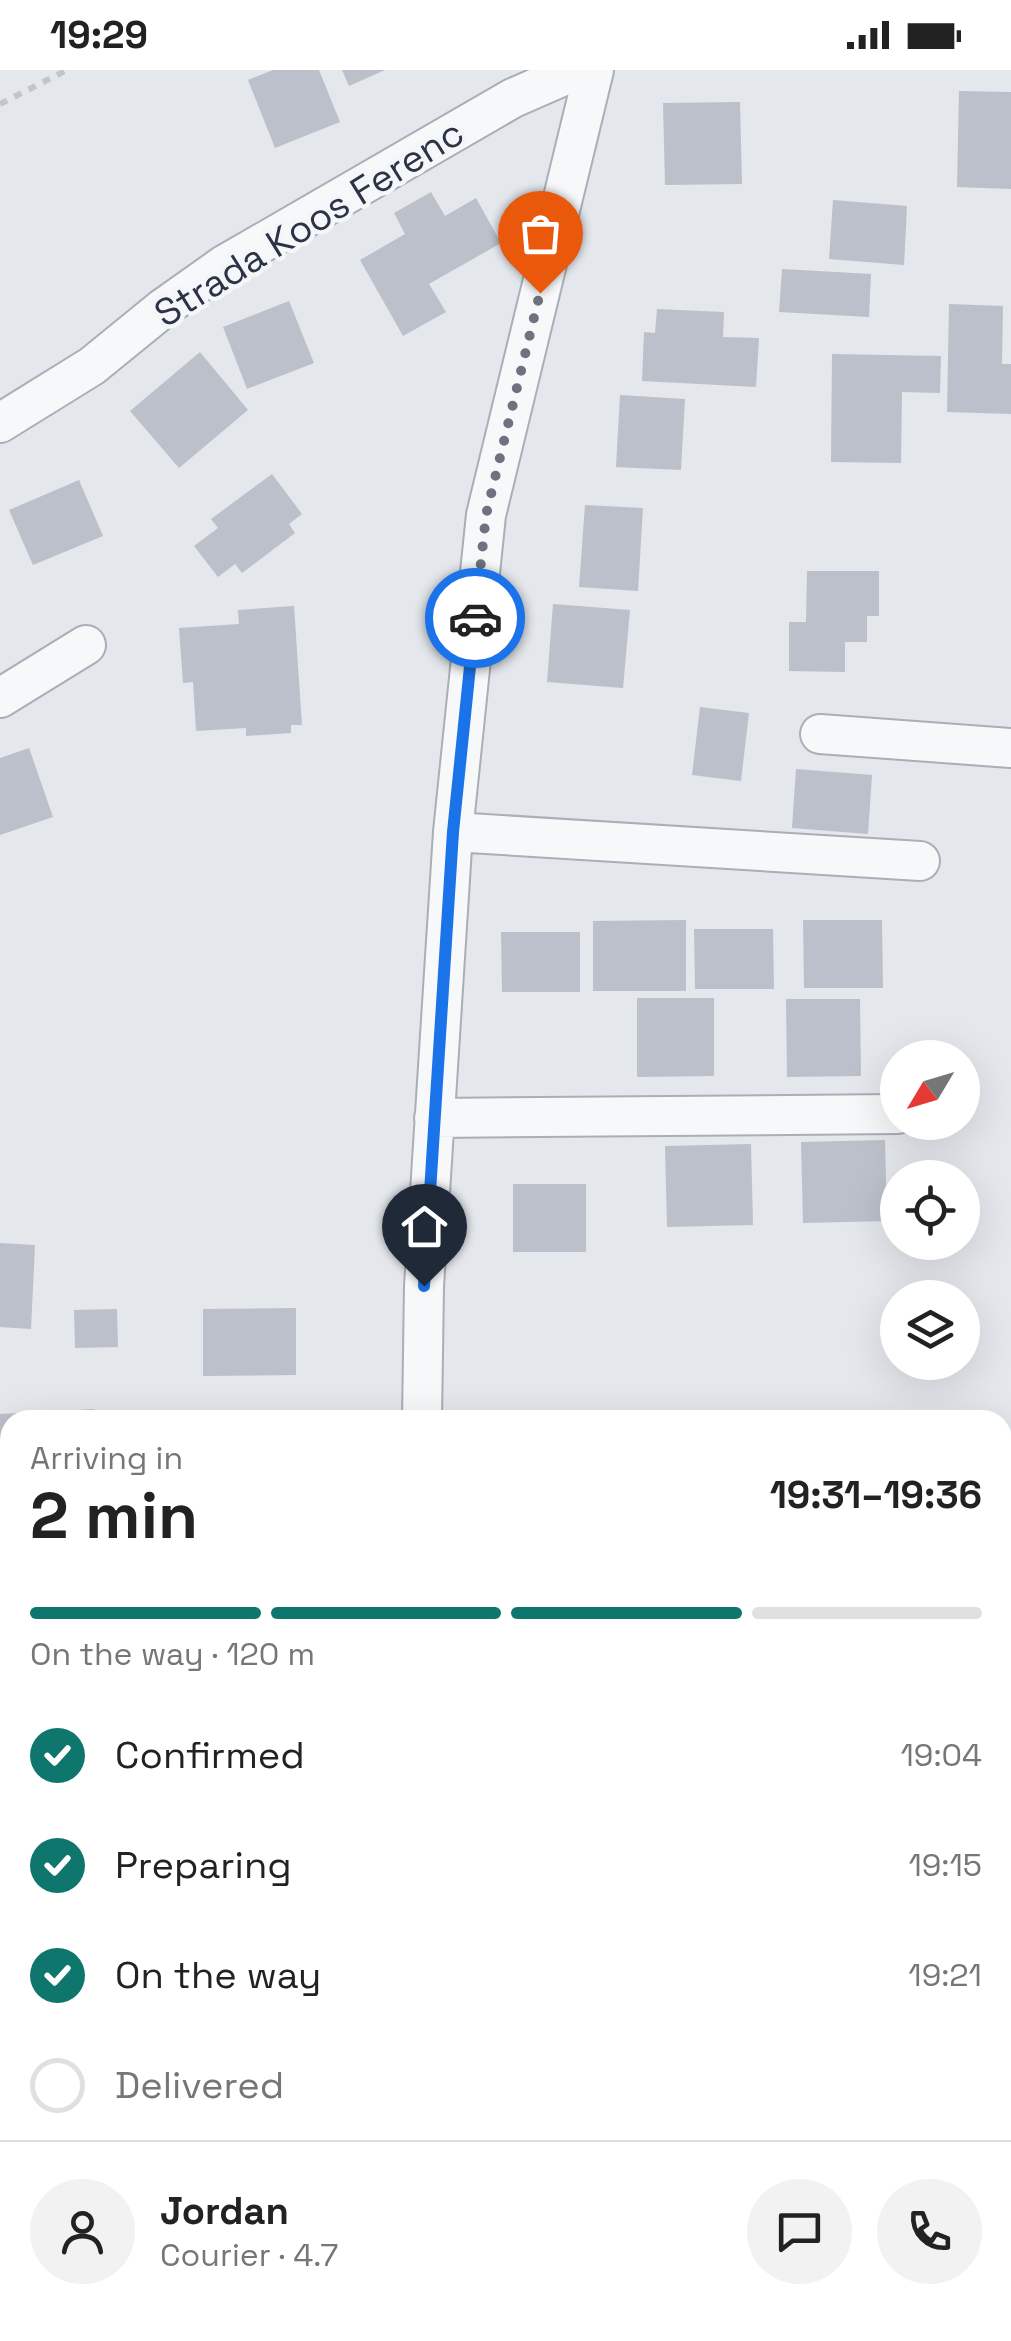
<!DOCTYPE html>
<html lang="en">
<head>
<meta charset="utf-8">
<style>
  body { margin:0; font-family:"Space Grotesk",sans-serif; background:#f2f2f2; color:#222; height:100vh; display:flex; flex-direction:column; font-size:38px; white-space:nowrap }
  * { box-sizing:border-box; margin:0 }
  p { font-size:32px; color:#767676 }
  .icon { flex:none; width:55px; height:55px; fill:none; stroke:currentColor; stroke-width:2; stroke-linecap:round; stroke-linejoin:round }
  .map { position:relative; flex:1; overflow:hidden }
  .side { position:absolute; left:0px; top:1340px; width:1012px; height:932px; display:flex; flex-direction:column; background:#fff; border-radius:30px 30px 0 0; box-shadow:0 10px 40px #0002 }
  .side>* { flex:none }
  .needle { width:65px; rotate:232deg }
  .controls { position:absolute; left:880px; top:970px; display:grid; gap:20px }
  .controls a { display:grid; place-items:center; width:100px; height:100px; border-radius:50%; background:#fff; box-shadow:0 10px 40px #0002; font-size:50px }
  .pin { position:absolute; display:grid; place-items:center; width:85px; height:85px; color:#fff; margin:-102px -42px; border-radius:50% 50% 50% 0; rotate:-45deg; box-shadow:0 0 10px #0007 }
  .pin .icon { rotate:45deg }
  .courier { position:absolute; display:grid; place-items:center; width:100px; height:100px; margin:-50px; border:8px solid #1a73e8; border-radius:50%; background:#fff; color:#222; box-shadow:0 2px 12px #0007 }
  .summary em { font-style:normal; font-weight:700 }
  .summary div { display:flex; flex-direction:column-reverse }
  .summary { display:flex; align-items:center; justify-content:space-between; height:170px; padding:0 30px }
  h1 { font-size:65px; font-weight:700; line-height:75px }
  .bar { display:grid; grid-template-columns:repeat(4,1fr); gap:15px 10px; align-content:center; height:120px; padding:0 30px }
  .bar i { height:12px; border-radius:8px; background:#e0e0e0 }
  .bar .on { background:#0f766e }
  .bar p { grid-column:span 4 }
  .line { display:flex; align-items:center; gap:25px; padding:0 30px; border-top:2px solid #e0e0e0 }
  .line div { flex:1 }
  .round { display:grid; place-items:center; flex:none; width:105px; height:105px; border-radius:52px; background:#f2f2f2 }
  ol { padding:0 30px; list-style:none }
  li { display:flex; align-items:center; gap:30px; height:110px }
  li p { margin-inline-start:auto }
  li .icon { padding:10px; border-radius:50%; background:#0f766e; color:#fff; stroke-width:4 }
  li:last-child { color:#767676 }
  li i { width:55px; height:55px; border:5px solid #e0e0e0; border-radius:50% }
  .status { display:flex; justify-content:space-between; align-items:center; height:70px; padding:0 50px; background:#fff; direction:ltr }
  .status svg { height:28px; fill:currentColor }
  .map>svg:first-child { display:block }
  .built { fill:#d2d6de }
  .building { fill:#bbc0ca }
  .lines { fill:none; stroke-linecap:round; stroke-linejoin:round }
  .minor-casing { stroke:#a9aeb7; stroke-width:42 }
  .highway-casing { stroke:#8b94a3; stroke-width:60 }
  .path { stroke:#c2c5cb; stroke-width:6; stroke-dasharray:8 8; stroke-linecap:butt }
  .minor { stroke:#f7f8fa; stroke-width:38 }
  .highway { stroke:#fff; stroke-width:55 }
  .done { stroke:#6c737f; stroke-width:10; stroke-dasharray:0 18 }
  .route { stroke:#1a73e8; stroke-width:12 }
  .labels { text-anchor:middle; stroke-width:9; stroke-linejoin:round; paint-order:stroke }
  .street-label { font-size:38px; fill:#2b3445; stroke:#f4f6f9 }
</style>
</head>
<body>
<div class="status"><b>19:29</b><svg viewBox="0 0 49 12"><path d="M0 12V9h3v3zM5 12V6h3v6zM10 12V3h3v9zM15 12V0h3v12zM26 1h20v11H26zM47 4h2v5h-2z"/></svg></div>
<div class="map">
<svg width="1011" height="2271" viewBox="0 0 1011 2271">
  <rect width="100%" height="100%" fill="#e4e7ec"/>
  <path class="built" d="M1003 1786H1011V1993L1003 2019Z"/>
  <path class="building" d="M273 0H319L340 52 275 78 248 10Z
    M342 0H385L349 16Z
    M959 21 1011 22V119L957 117Z
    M740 32 742 114 665 115 663 33Z
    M431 122 445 146 476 128 501 173 429 214 446 242 403 266 360 190 405 164 394 143Z
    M833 130 907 136 904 195 829 189Z
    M782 199 871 204 869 247 779 242Z
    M289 231 314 293 247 319 223 257Z
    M949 234 1003 236 1002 294H1011V344L947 342Z
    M657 239 724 242 723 267 759 268 756 317 642 311 644 262 655 263Z
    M200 282 248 340 179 398 130 341Z
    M832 284 941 286 940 323 902 322 901 393 831 392Z
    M620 325 685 329 681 400 616 397Z
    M272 404 302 444 289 454 295 463 242 503 235 494 218 507 194 476 218 458 211 449Z
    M79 410 103 466 33 495 9 440Z
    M585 435 643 438 638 521 579 517Z
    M807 501H879V546H867V572H845V602L789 601V552H806Z
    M553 534 630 540 623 618 547 612Z
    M294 536 302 655H291V663L246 666V658L196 661 193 612 183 613 179 558 239 554 238 540Z
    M700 637 749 643 741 711 692 705Z
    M29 678 53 747 0 765V688Z
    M796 699 872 705 868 764 792 758Z
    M686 850V921H593V851Z
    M803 850H882L883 918H804Z
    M694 859H773L774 919H695Z
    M501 862H580V922H502Z
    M637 928H714V1006L637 1007Z
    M786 929H860L861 1006 787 1007Z
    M885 1070 887 1151 803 1153 801 1072Z
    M751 1074 753 1155 667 1157 665 1076Z
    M513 1114H586V1182H513Z
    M0 1173 35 1175 31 1259 0 1257Z
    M296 1238V1305L203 1306V1239Z
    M117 1239 118 1277 75 1278 74 1240Z
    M94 1339 95 1350H10V1405H0V1344Z
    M1002 2236H1011V2271H1001Z
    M106 2262H170V2271H106Z
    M201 2262H269V2271H201Z
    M539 2262H747V2271H477V2265H539Z"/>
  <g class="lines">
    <defs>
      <path id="minor" d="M0 353 92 296 162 239 224 195 513 28 577 0
        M0 628 86 575
        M820 664 1011 678
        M453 762 920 791
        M434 1048 898 1044
        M422 1350 424 1216 453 762 486 445 594 0
        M0 1564 10 1590"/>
      <path id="highway" d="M1011 2068 1006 2091 1011 2111
        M0 2128H10
        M1002 2153 1011 2152"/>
    </defs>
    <use href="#minor" class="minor-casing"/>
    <use href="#highway" class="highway-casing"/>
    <path class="path" d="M0 34 67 0"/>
    <use href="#minor" class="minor"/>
    <use href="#highway" class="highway"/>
  </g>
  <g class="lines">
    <path class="done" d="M475 548 486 445 540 223"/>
    <path class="route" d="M424 1216 453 762 475 548"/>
  </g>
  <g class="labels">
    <g class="street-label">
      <text transform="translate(309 153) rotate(-32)" y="13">Strada Koos Ferenc</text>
    </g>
  </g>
</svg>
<div class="controls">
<a><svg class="needle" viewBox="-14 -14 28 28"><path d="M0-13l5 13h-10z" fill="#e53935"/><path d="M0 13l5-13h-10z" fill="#767676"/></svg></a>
<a><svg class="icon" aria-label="locate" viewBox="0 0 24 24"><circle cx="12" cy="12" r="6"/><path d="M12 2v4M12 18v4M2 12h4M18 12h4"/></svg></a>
<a><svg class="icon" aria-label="layers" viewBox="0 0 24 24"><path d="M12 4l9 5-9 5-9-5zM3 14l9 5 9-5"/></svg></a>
</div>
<div class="pin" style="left:540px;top:223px;background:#ea580c"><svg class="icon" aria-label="bag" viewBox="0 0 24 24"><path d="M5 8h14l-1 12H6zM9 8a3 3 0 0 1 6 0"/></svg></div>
<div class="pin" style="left:424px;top:1216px;background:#1f2937"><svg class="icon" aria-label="home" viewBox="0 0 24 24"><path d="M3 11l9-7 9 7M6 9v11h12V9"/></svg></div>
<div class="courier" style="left:475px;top:548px"><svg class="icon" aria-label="car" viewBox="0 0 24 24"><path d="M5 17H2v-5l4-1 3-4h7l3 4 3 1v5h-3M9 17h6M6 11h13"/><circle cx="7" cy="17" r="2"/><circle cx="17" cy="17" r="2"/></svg></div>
<section class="side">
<div class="summary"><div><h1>2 min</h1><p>Arriving in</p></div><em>19:31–19:36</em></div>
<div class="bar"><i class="on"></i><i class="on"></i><i class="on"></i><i></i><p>On the way · 120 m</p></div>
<ol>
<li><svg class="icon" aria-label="check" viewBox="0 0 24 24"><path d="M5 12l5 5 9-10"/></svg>Confirmed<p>19:04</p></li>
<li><svg class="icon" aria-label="check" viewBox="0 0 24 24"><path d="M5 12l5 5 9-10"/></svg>Preparing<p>19:15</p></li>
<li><svg class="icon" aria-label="check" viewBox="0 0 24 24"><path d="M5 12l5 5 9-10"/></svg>On the way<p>19:21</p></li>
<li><i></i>Delivered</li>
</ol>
<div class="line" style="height:180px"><a class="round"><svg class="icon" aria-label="person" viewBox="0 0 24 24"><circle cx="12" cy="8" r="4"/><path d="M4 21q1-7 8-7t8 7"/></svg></a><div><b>Jordan</b><p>Courier · 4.7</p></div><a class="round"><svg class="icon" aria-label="chat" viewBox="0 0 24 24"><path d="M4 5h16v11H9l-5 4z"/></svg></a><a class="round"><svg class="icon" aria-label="phone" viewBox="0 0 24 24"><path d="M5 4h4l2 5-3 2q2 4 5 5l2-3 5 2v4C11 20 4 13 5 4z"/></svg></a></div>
</section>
</div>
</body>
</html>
